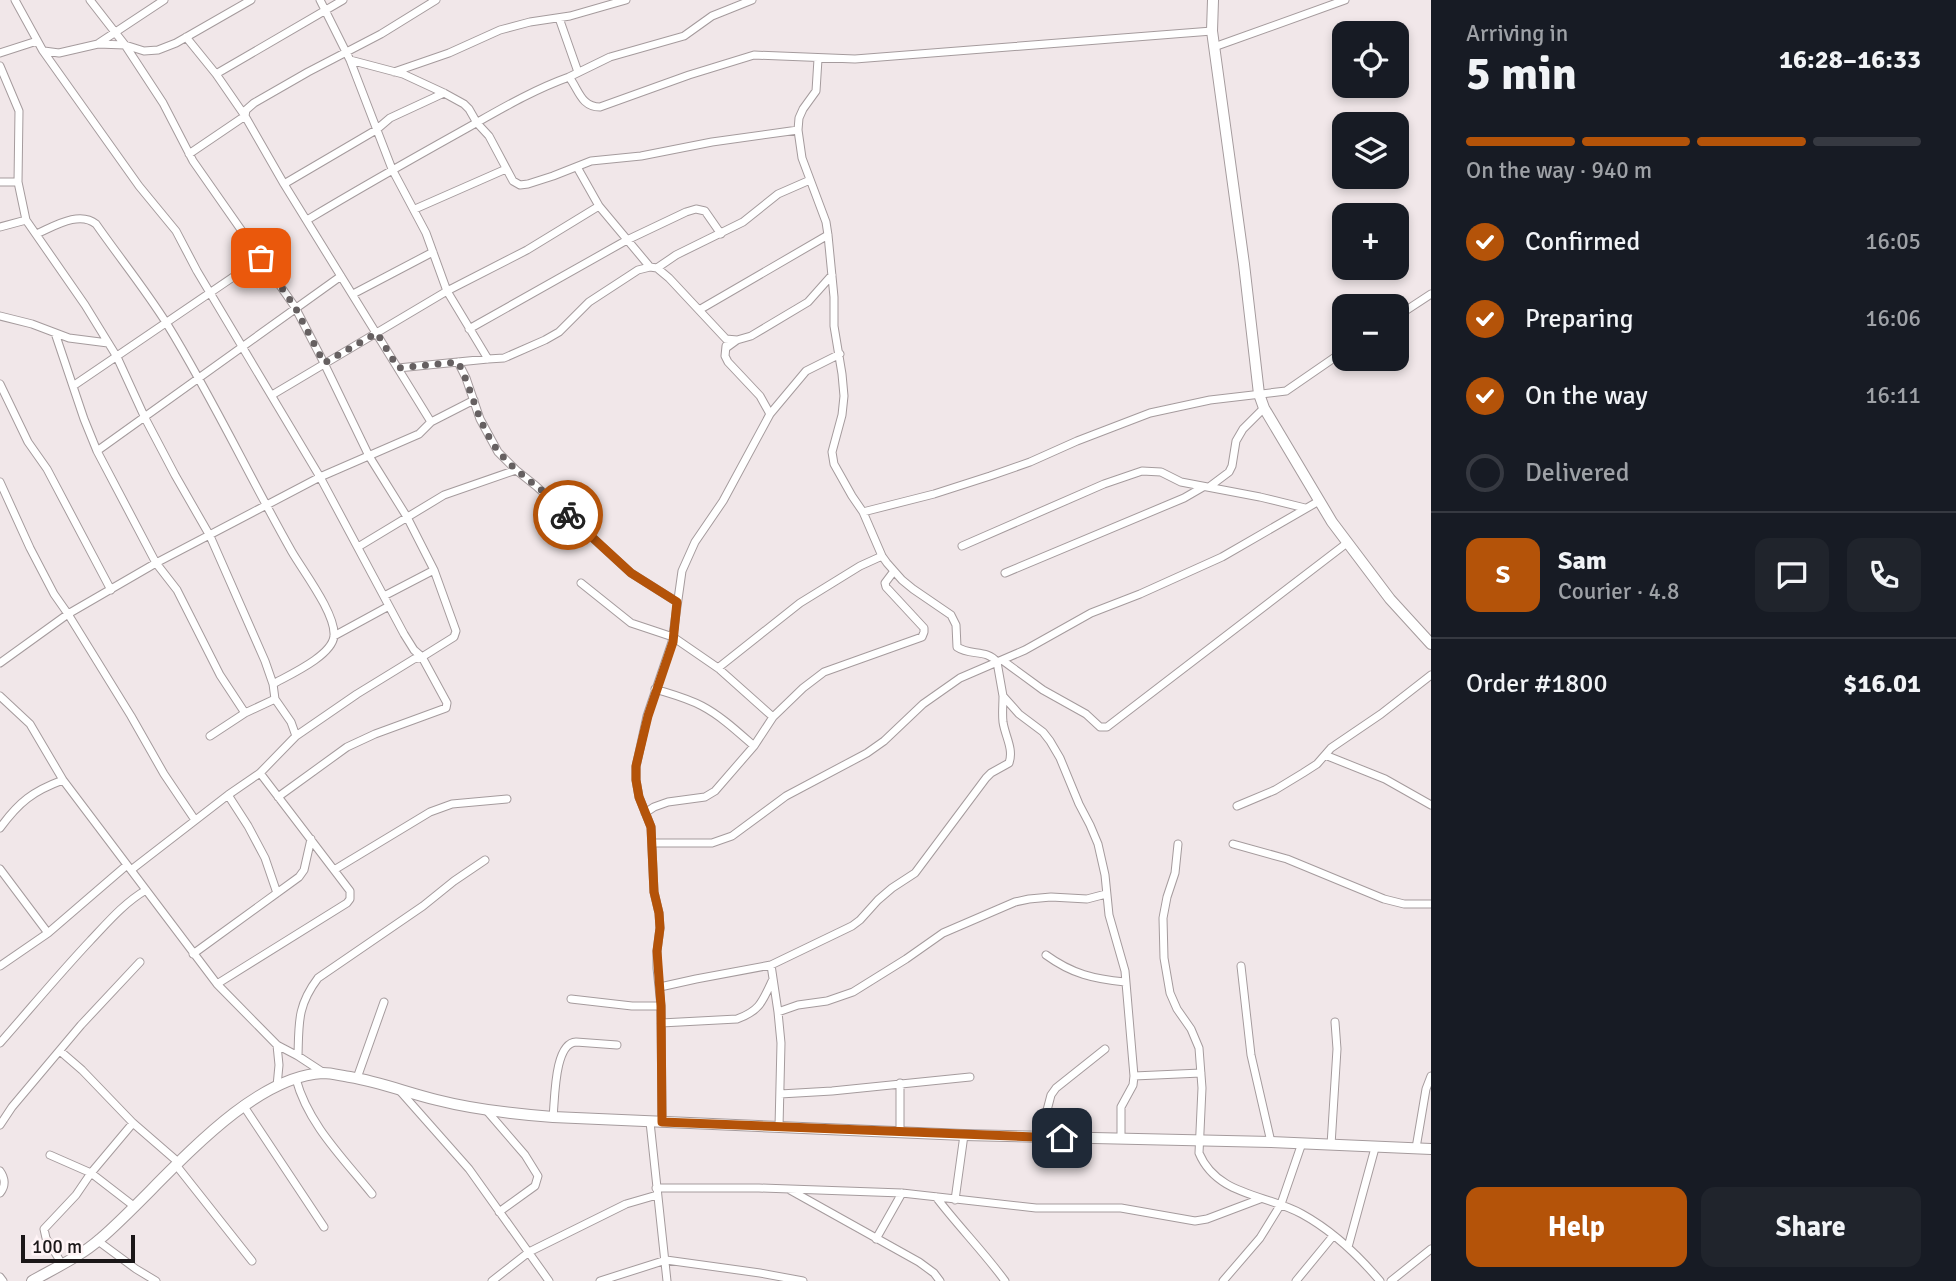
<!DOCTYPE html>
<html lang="en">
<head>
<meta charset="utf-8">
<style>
  body { margin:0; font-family:Signika,sans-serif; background:#20242c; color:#f1f3f6; height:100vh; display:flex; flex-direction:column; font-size:26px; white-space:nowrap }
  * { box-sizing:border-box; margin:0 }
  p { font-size:23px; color:#9ea1a6 }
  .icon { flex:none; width:38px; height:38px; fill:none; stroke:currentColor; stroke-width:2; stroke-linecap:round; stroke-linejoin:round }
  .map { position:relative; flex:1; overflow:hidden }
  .side { display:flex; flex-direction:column; background:#171b24; width:525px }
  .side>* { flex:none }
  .tools { position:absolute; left:1332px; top:21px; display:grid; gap:14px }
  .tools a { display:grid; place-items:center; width:77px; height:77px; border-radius:14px; background:#171b24; box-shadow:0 4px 10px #0003; font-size:35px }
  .scale { position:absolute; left:21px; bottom:18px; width:114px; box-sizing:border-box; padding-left:7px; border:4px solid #1b1718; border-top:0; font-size:19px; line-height:24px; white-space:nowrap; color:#1b1718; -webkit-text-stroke:5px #fff4f6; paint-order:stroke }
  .pin { position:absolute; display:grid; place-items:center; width:60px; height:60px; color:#fff; margin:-30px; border-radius:14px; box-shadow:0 4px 10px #0006 }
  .courier { position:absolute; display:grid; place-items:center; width:70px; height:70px; margin:-35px; border:5px solid #b45309; border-radius:50%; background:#fff; color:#222; box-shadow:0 2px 9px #0007 }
  .overview em { font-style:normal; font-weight:700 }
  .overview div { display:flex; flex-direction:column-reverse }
  .overview { display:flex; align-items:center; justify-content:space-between; height:119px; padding:0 35px }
  h1 { font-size:46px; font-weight:700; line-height:52px }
  .bar { display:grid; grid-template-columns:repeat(4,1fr); gap:10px 7px; align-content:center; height:84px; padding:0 35px }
  .bar i { height:9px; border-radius:5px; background:#363941 }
  .bar .active { background:#b45309 }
  .bar p { grid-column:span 4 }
  .line { display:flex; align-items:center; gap:18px; padding:0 35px; border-top:2px solid #363941 }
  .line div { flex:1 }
  .round { display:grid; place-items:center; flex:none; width:74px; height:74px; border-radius:14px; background:#20242c }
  ol { padding:0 35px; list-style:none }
  li { display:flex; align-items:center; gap:21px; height:77px }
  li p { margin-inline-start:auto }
  li .icon { padding:7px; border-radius:50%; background:#b45309; color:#fff; stroke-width:4 }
  li:last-child { color:#9ea1a6 }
  li i { width:38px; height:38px; border:4px solid #363941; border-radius:50% }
  .cta { display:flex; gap:14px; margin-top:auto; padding:14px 35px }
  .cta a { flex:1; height:80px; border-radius:14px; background:#b45309; color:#fff; font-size:28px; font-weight:700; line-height:80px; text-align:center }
  .cta a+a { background:#20242c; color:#f1f3f6 }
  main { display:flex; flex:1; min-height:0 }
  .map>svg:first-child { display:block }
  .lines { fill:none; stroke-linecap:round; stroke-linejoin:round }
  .street-casing { stroke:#a59b9d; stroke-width:9 }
  .secondary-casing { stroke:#a59b9d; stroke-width:12 }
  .street { stroke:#fff; stroke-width:7 }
  .secondary { stroke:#fff; stroke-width:10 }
  .done { stroke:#666061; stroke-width:7; stroke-dasharray:0 12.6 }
  .route { stroke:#b45309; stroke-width:9 }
</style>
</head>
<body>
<main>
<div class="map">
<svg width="1431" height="1281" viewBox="0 0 1431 1281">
  <rect width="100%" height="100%" fill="#f1e7e9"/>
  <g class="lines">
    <defs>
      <path id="street" d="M15 0 43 51 139 186 176 231 197 271 320 477 404 634 414 650 422 657 414 659 357 694 296 736 260 773 228 795 131 870
        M90 0 125 45 163 103 193 161 295 307 324 363 369 456 407 517 434 570 456 631 454 637 422 657 447 703 446 708 375 734 347 747 278 797
        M320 0 350 60 403 74 444 93 464 104 469 109 477 123 489 136 513 181 520 185 528 184 553 176 591 161 641 156 712 142 798 130
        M559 18 578 72
        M186 37 216 74 245 116 284 184 431 422
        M99 43 164 0
        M1214 47 1345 0
        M44 51 59 53 98 44 125 45 144 51 158 50 176 43 251 0
        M0 53 37 41
        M818 59 816 91 803 109 799 118 798 130 802 158 826 222 828 235 834 297V326L842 374 844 396 842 415 832 452 834 464 852 496 863 512 882 556 887 563 902 580 913 589 951 615 956 625 957 647C970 656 987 649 997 662L1003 696 1019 714 1043 732 1050 741 1060 758 1079 804 1090 825 1098 844 1105 875 1109 915 1125 971 1134 1076 1133 1085 1121 1107V1139
        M350 60 392 169 426 233 447 291 488 359
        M0 66 19 111 18 182 26 220 85 305 117 357 145 418 175 475 210 536 265 661 273 684 275 699 291 722 296 736
        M394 72 449 53 500 30 530 22 570 16 626 0
        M216 74 343 0
        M569 77 610 57 684 36 712 16 752 0
        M189 154 245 116 246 110 254 103 308 72 381 34 436 0
        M577 167 599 206 650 267
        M0 182H18
        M284 184 376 130 390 118 444 93
        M415 209 506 169
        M307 220C357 190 408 161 460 132 496 112 530 91 569 77 579 90 581 107 600 107L689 75 754 55 855 59 1212 31
        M0 227 26 220
        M36 234C53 227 79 210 96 224 119 257 145 289 167 324 212 397 249 476 292 552 303 571 336 614 334 636 332 656 289 675 273 684
        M657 268 676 255 743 222 778 194 810 180
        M353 294 433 252
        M699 310 828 235
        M0 316 32 324 69 338 108 343
        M1396 317 1431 294
        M469 329 627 240 686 212 696 209 705 211 721 234
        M55 333 84 419 97 451 156 563 177 590 220 675 245 713
        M726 346 725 356 728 362 760 396 770 414
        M726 348 737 340 751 336 808 302 832 275
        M458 362 466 378 480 419 498 452 516 470 536 486 631 573 677 602
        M398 368 488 359 504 358 545 340 559 332 589 302 638 270 650 267 657 268 669 278 726 339 737 340
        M0 384 28 442 47 469 111 590
        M73 386 261 258
        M272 395 447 291 527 250 599 206
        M97 451 341 276
        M0 482 30 548 54 594 68 614 131 716 164 774 195 820
        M1209 487 1229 472 1232 466 1236 441 1243 429 1264 408
        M863 512 934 494 990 476 1030 462 1077 441 1150 413 1210 400 1286 391 1344 351
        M962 546 1104 484 1142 471 1161 472 1181 482 1260 497 1305 508
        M358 547 444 495 516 470
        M1005 573 1184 498 1203 487
        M581 583 631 623 673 637 718 668 773 717
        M384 596 434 570
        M334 636 389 606
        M1002 660 1043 690 1086 714 1100 727H1107L1347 543
        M0 663 68 614 156 563 320 477 419 434 431 422 474 400
        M718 668 800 603 860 566 882 556
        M655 689C671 694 687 698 702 706 721 716 738 732 754 746
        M0 696 30 724 63 780 217 984 277 1045 298 1056 324 1073
        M210 736 245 713 275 699
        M1325 755 1385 779 1431 805
        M260 773 334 870 430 812 452 804 507 799
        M228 795 248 826 265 858 277 893
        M1237 806 1275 790 1303 773 1317 764 1331 748 1381 714 1431 675
        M645 813 654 807 668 802 705 797 715 791 754 746 773 717 803 688 824 672 922 637 924 632V628L886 587 885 583 894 571
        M0 828C19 802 33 791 63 780
        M653 843H712L732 836 786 796 867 753 884 741 923 704 960 678 1025 650 1091 613 1140 594 1222 557 1319 501
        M1178 844 1175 873 1167 897 1163 918 1164 958 1170 993 1177 1009 1191 1029 1199 1048 1202 1088 1199 1153C1217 1196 1266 1194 1302 1214 1333 1231 1358 1255 1380 1281
        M1233 844 1287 859 1384 899 1404 904H1431
        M0 869 48 933
        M193 954 299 877 304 870 311 839
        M1046 955C1072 974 1094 979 1125 982
        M771 965 778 1012 781 1043 779 1127
        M0 966 48 933 127 865
        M1241 966 1251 1055 1271 1142
        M217 984 347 903 350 899V891L334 870
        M660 987 696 979 771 965 852 926 860 920 878 900 892 888 915 873 986 778 991 773 1009 763C1014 749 1005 736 1003 722 1002 713 1003 705 1003 697
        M571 999 632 1006H661
        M778 1012 798 1005 827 1001 853 992 906 959 943 933 1015 902 1029 899 1051 897 1087 899 1106 894
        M661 1023 737 1019C759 1011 762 1003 772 981
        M0 1043C30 1009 59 974 90 941 108 922 124 903 146 890
        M60 1051 82 1070 133 1123 178 1162
        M298 1056C299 1023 297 1006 318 978L423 906 454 881 485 860
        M1134 1076 1201 1073
        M357 1078 384 1002
        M296 1079C308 1124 343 1158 372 1194
        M900 1083V1132
        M277 1086 279 1065 277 1045
        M400 1091 469 1169 549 1281
        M780 1094 832 1091 970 1077
        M243 1105 324 1227
        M487 1111 525 1155 538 1176 535 1186 499 1212
        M553 1117C555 1100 554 1043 576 1042L617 1045
        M650 1122 667 1281
        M662 1122 661 1006 657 968V951L660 928 659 913 654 892 651 827 639 797 636 780V767L647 716 672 642 682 571 695 542 723 501 770 414 806 371 840 354
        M0 1125 12 1107 81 1025 140 962
        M1040 1137 1051 1095 1056 1088 1105 1049
        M1331 1145 1337 1049 1335 1022
        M1416 1148 1426 1089 1431 1076
        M50 1155 91 1173 135 1207
        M176 1165 252 1261
        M0 1171C5 1178 6 1186 0 1193
        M656 1188H759L902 1193 1036 1208H1121L1195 1221 1207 1219 1260 1199
        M790 1190 919 1262 934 1273 940 1281
        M936 1197C958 1226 984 1252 1005 1281
        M955 1200 964 1135
        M876 1239 902 1193
        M98 1241 136 1269 156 1281
        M1348 1247 1375 1148
        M62 1264 46 1238 44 1229 76 1195 91 1173 133 1123
        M0 1277 3 1281
        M492 1281 529 1252 626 1204 657 1195
        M600 1281 666 1260 760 1273 803 1281
        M1223 1281 1260 1238 1281 1204 1302 1143
        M1296 1281 1333 1236
        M1391 1281 1431 1249"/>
      <path id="secondary" d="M1213 0 1212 31 1244 264 1259 394 1264 408 1332 522 1390 599 1431 644
        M32 1281C55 1268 81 1256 100 1239 159 1189 243 1077 323 1073 332 1073 342 1076 350 1077 380 1082 408 1093 437 1100 476 1110 514 1114 553 1117L964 1135 1271 1142 1431 1149"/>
    </defs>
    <use href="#street" class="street-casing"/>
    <use href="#secondary" class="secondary-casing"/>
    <use href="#street" class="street"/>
    <use href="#secondary" class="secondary"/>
  </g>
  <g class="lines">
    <path class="done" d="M261 258 295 307 324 363 377 333 398 368 458 362C470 385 475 411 487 433 498 456 516 470 535 485 547 494 557 505 568 515"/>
    <path class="route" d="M568 515 631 573 677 602 673 642 648 716 636 766V780L639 797 651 827 654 892 659 913 660 928 657 951 661 1006 662 1122 1062 1138"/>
  </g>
</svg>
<div class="tools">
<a><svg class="icon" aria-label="locate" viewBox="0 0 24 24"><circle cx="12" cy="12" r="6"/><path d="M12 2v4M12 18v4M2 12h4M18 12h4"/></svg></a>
<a><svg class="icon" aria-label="layers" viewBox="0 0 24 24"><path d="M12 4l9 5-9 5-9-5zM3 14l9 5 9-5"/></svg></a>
<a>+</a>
<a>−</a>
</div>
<div class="scale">100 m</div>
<div class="pin" style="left:261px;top:258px;background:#ea580c"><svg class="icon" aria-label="bag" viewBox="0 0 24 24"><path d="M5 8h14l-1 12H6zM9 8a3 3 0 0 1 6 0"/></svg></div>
<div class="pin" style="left:1062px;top:1138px;background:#1f2937"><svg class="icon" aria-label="home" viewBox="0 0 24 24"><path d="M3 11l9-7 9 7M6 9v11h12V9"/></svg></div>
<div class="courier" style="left:568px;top:515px"><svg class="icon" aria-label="bike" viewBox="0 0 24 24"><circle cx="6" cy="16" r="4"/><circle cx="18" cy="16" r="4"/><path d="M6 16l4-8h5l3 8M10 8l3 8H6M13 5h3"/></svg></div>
</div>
<section class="side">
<div class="overview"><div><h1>5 min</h1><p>Arriving in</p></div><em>16:28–16:33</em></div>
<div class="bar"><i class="active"></i><i class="active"></i><i class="active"></i><i></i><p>On the way · 940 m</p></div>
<ol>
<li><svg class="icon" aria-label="check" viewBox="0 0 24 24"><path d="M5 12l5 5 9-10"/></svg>Confirmed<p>16:05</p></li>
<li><svg class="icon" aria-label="check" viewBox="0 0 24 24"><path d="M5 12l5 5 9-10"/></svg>Preparing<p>16:06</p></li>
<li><svg class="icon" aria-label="check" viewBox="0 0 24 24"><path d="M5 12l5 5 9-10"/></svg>On the way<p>16:11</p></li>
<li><i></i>Delivered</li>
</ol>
<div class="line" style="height:126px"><b class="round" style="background:#b45309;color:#fff">S</b><div><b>Sam</b><p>Courier · 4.8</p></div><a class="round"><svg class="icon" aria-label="chat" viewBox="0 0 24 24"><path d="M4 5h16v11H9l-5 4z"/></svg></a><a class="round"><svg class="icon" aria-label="phone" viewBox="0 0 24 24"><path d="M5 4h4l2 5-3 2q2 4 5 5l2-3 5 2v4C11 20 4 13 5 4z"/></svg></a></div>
<div class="line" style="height:91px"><div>Order #1800</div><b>$16.01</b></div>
<div class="cta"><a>Help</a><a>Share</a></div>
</section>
</main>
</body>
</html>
